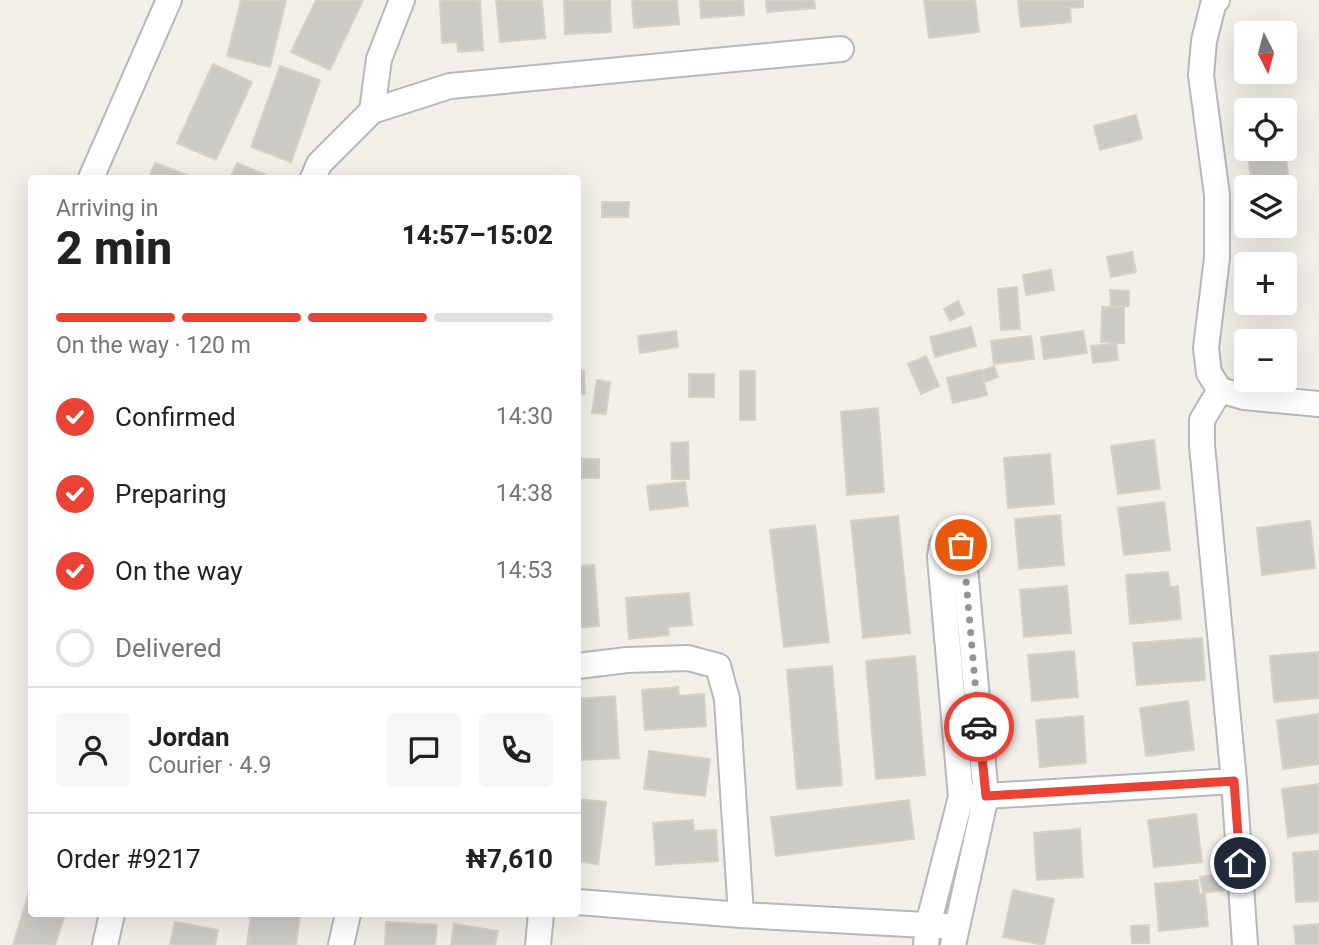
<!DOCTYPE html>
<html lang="en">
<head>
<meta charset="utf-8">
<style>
  body { margin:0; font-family:Roboto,sans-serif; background:#f6f6f6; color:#222; height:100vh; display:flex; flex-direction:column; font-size:26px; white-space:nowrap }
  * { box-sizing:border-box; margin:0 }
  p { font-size:23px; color:#767676 }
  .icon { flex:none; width:38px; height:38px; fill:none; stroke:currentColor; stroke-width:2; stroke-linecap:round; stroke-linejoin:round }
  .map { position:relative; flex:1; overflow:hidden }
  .details { position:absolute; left:28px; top:175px; width:553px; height:742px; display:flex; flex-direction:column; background:#fff; border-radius:7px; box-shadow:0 7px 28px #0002 }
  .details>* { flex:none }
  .needle { width:46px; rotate:174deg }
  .controls { position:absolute; left:1234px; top:21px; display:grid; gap:14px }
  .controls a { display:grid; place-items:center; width:63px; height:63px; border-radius:7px; background:#fff; box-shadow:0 7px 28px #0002; font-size:35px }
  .pin { position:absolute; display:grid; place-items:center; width:60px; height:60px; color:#fff; margin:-30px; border:4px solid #fff; border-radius:50%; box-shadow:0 2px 7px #0007 }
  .courier { position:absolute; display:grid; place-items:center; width:70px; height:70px; margin:-35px; border:5px solid #ea4335; border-radius:50%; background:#fff; color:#222; box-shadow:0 2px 9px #0007 }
  .headline em { font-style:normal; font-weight:800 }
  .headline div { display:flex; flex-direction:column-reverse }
  .headline { display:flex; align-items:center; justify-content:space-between; height:119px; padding:0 28px }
  h1 { font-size:46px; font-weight:800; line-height:52px }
  .bar { display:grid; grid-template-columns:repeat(4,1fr); gap:10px 7px; align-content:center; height:84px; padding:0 28px }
  .bar i { height:9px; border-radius:5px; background:#e0e0e0 }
  .bar .active { background:#ea4335 }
  .bar p { grid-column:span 4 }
  .line { display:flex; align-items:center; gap:18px; padding:0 28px; border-top:2px solid #e0e0e0 }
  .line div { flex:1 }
  .round { display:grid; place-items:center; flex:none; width:74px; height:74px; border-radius:7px; background:#f6f6f6 }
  ol { padding:0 28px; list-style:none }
  li { display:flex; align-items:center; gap:21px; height:77px }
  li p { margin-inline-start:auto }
  li .icon { padding:7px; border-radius:50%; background:#ea4335; color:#fff; stroke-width:4 }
  li:last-child { color:#767676 }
  li i { width:38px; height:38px; border:4px solid #e0e0e0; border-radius:50% }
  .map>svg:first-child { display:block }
  .building { fill:#cccac5; stroke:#d6d1c6; stroke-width:2 }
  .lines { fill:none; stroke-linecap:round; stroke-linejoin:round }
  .street-casing { stroke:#b5b8bc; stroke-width:28 }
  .street { stroke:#fff; stroke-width:24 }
  .done { stroke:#929495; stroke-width:7; stroke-dasharray:0 12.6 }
  .route { stroke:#ea4335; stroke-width:9 }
</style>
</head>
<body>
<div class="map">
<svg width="1319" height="945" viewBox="0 0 1319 945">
  <rect width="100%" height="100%" fill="#f1efe8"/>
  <path class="building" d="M241 0H286L270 67 227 56Z
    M316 0H363L330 70 291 52Z
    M440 0H480L483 50 458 52 457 42 442 43Z
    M496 0H542L545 38 500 42Z
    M564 0H610L611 32 565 34Z
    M632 0H677L679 24 634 28Z
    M700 0H743L744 15 701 18Z
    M766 0H814L815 8 767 12Z
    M924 0H975L979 32 929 38Z
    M1018 0H1083V7L1070 8 1071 22 1021 27Z
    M213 64 252 82 216 160 177 143Z
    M280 66 320 80 291 162 251 147Z
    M1136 115 1142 139 1100 150 1094 126Z
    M1285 150 1295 232 1259 237 1257 226H1284V187H1252L1248 154Z
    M155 163 195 178H149Z
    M237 163 273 178H230Z
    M602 202H629L628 217H602Z
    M1132 252 1136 272 1111 277 1107 257Z
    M1051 270 1054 290 1026 295 1023 275Z
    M1017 287 1020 329 1001 330 998 289Z
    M1110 290 1129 291V306H1111Z
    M958 301 964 314 950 321 944 309Z
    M1102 307H1124V343L1101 342Z
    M971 327 976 346 935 357 930 337Z
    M676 331 678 347 640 353 638 336Z
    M1083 331 1087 353 1044 359 1041 337Z
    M1031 336 1034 359 994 364 991 341Z
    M1116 344 1118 360 1093 363 1091 346Z
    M926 356 939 386 921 394 908 364Z
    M994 366 998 377 986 382 982 371Z
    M981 370 987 395 953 403 947 378Z
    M578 371H584L585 394H578Z
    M740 371H755V420H740Z
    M689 374H714V397H689Z
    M597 380 610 382 606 414 592 413Z
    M878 408 884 492 847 495 841 412Z
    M1154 440 1160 489 1118 494 1111 446Z
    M688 442 689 479H672L671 443Z
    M1050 454 1054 504 1008 508 1004 458Z
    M582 459H599V478H581Z
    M685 482 688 506 650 510 647 486Z
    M1164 502 1170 550 1124 555 1118 508Z
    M1060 515 1064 565 1019 569 1015 519Z
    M898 516 910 633 863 638 851 521Z
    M1310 521 1315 568 1262 575 1257 528Z
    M815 525 829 642 784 647 770 530Z
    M594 565 599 626 578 628V566Z
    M1168 572 1170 587 1178 586 1181 619 1130 624 1126 575Z
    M1067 586 1071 633 1024 637 1020 590Z
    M689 593 692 625 668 627 669 635 629 639 626 598Z
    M1202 638 1205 680 1137 685 1133 643Z
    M1074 651 1078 697 1032 701 1028 655Z
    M1319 652V698L1274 702 1270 656Z
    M915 656 925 775 876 779 866 661Z
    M832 666 842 785 797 789 787 670Z
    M678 687 679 696 704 694 706 726 645 730 642 690Z
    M615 696 619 758 581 760 578 699Z
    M1188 701 1194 750 1146 756 1140 708Z
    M1319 714V764L1283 769 1277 720Z
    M1083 716 1086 763 1040 767 1036 720Z
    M649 751 710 759 705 796 644 789Z
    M1319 784V833L1288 837 1282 789Z
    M578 799 606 802 598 864 578 861Z
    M909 800 914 839 776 856 771 817Z
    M1196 814 1202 862 1154 867 1148 820Z
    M693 820 694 831 716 830 718 861 656 865 653 823Z
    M1080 829 1083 877 1037 880 1034 833Z
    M1319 851V901L1296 902 1293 853Z
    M1221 874 1224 890 1203 893 1200 877Z
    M1198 880 1199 894H1205L1208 926 1159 931 1155 884Z
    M32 882V914H65L55 945H13Z
    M1013 890 1054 899 1044 945 1003 937Z
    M251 914H300L296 945H247Z
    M175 922 218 930 215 945H170Z
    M386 922 437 925 435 945H385Z
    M454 924 498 931 495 945H451Z
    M1319 924V945H1296L1294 926Z
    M1149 925V943H1132L1131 926Z"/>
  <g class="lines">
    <defs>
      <path id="street" d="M1217 0 1214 1 1204 41 1201 75 1217 195V258L1206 348 1209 373 1220 390 1244 397 1319 404
        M372 111 379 59 402 0
        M91 178 169 0
        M313 178 319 164 372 111 450 86 841 49
        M1220 390 1202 420V445L1234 781 1245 945
        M578 666 627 660 688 658 718 666 727 699 741 915
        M969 797 1234 781
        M578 902 741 915 944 926
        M105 945 112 914
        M341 945 348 914
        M538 945 541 914
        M926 945 928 925 961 797 940 557 942 545 950 539 961 545 964 557 986 796 953 945"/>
    </defs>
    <use href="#street" class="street-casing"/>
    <use href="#street" class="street"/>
  </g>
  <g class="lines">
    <path class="done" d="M961 545 964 557 979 727"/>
    <path class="route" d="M979 727 986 796 1234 781 1240 863"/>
  </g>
</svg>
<div class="controls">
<a><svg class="needle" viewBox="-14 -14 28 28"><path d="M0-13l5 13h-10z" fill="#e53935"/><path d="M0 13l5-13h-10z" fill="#767676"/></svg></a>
<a><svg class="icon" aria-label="locate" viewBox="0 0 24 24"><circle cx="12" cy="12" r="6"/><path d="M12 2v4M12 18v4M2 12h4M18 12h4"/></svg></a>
<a><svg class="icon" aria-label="layers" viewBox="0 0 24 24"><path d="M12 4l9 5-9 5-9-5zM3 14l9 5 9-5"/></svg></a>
<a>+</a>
<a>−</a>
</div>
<div class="pin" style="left:961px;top:545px;background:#ea580c"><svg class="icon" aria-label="bag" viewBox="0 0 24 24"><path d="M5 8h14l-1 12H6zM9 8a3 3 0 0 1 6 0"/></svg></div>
<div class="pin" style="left:1240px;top:863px;background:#1f2937"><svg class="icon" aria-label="home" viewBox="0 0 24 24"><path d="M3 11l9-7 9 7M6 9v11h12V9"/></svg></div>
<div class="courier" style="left:979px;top:727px"><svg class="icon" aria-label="car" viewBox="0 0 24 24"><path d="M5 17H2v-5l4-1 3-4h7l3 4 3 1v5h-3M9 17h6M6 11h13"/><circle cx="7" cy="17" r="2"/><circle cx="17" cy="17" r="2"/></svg></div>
<section class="details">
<div class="headline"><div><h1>2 min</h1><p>Arriving in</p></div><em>14:57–15:02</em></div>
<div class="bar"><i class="active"></i><i class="active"></i><i class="active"></i><i></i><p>On the way · 120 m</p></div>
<ol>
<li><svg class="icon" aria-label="check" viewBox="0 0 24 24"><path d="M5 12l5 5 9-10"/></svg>Confirmed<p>14:30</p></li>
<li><svg class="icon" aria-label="check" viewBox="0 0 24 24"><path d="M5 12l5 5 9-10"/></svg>Preparing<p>14:38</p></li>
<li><svg class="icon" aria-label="check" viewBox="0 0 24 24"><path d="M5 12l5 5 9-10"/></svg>On the way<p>14:53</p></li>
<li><i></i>Delivered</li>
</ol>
<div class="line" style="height:126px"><a class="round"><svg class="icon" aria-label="person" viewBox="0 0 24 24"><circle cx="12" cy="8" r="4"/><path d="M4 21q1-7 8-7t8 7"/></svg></a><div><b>Jordan</b><p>Courier · 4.9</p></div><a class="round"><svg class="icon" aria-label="chat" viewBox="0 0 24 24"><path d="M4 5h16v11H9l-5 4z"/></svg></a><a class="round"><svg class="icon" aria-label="phone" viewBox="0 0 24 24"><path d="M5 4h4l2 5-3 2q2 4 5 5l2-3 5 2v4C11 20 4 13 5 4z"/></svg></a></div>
<div class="line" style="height:91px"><div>Order #9217</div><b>₦7,610</b></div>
</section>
</div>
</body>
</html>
